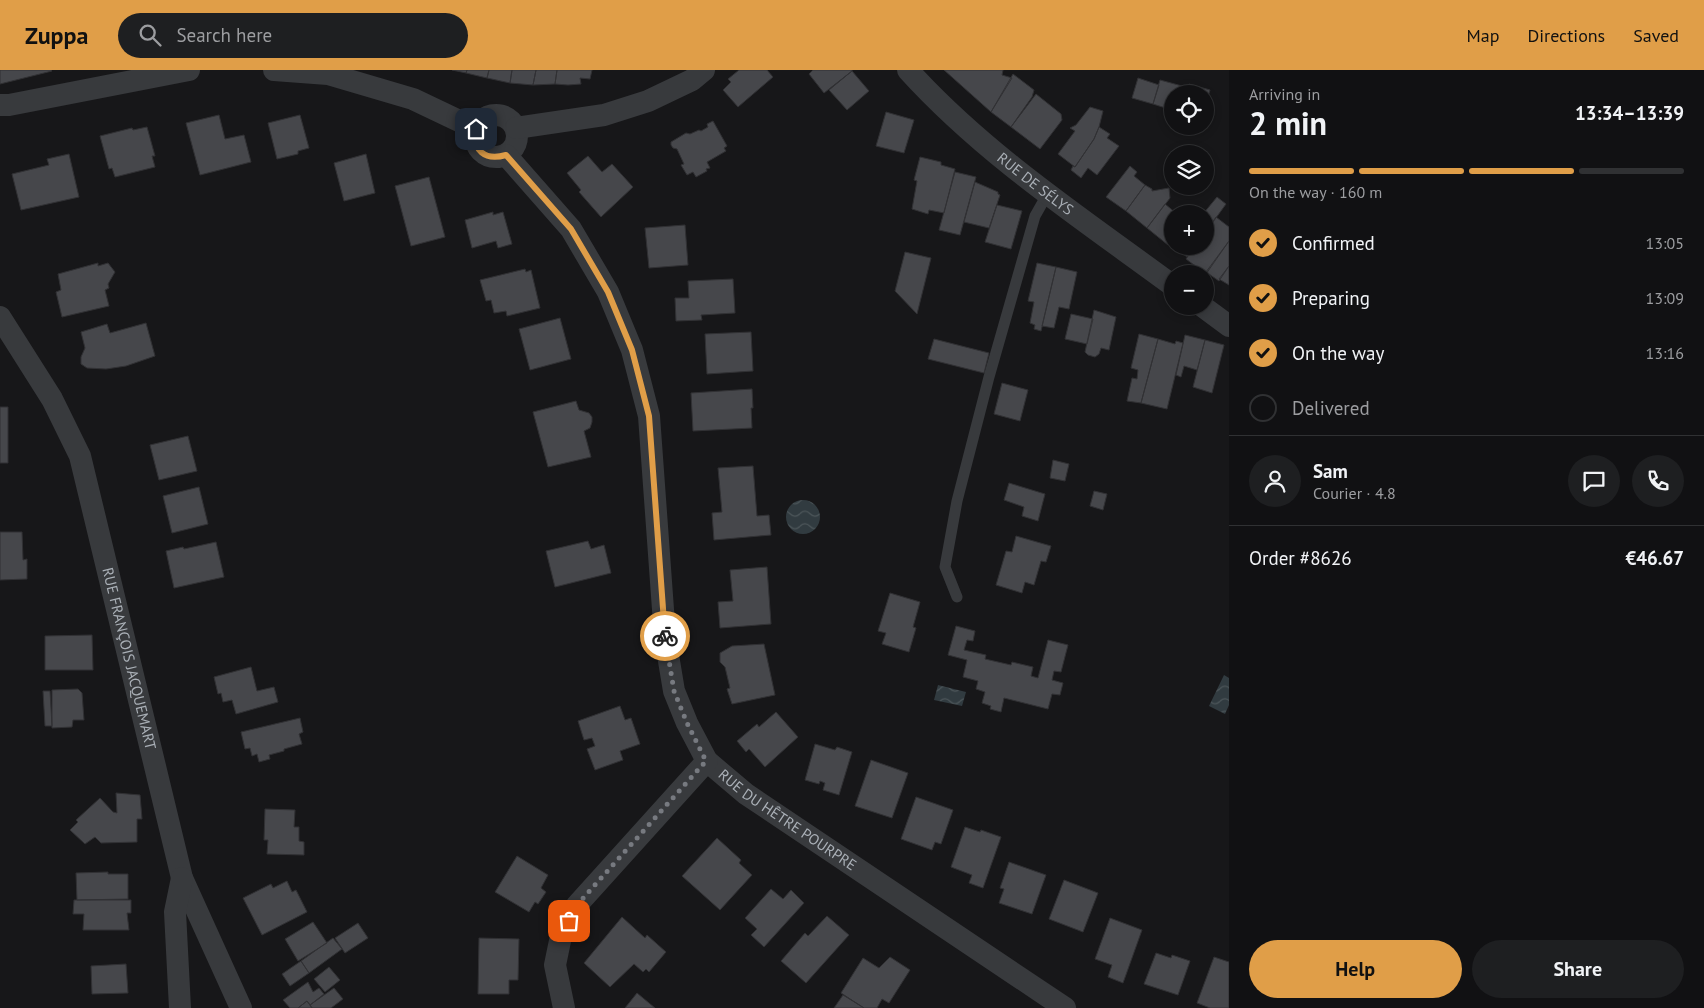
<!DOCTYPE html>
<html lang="en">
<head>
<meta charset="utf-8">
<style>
  body { margin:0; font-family:"PT Sans",sans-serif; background:#1e1f21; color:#f1f3f6; height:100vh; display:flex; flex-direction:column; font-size:19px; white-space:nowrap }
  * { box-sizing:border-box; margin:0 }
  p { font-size:16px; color:#9c9da0 }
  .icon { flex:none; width:28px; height:28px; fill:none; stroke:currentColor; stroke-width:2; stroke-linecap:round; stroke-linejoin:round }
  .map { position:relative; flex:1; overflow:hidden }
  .drawer { display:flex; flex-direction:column; background:#111113; width:475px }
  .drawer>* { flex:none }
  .buttons { position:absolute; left:1164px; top:15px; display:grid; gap:10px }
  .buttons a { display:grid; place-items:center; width:50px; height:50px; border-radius:50%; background:#111113; box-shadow:0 2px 8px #0003,0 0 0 1px #303133; font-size:25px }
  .pin { position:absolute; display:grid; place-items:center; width:42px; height:42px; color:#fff; margin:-21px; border-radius:10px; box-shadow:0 2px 8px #0006 }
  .courier { position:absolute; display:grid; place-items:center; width:50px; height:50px; margin:-25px; border:4px solid #e09e48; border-radius:50%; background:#fff; color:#222; box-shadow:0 1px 6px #0007 }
  .summary em { font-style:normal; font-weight:600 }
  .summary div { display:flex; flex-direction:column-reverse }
  .summary { display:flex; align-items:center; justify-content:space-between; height:85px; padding:0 20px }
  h1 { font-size:32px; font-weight:600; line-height:38px }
  .bar { display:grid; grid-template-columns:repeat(4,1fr); gap:8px 5px; align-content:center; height:60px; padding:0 20px }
  .bar i { height:6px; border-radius:4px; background:#303133 }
  .bar .current { background:#e09e48 }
  .bar p { grid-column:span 4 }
  .line { display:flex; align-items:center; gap:12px; padding:0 20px; border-top:1px solid #303133 }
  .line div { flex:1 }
  .round { display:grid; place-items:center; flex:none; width:52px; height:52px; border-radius:26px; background:#1e1f21 }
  ol { padding:0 20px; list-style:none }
  li { display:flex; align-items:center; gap:15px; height:55px }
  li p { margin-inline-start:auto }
  li .icon { padding:5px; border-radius:50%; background:#e09e48; color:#111; stroke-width:4 }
  li:last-child { color:#9c9da0 }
  li i { width:28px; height:28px; border:2px solid #303133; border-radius:50% }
  .button { display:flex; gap:10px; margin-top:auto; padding:10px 20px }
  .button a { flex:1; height:58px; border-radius:30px; background:#e09e48; color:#111; font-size:20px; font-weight:600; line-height:58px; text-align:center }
  .button a+a { background:#1e1f21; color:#f1f3f6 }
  header { display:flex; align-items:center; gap:30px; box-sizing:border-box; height:70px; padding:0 25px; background:#e09e48; color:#111 }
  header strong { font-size:24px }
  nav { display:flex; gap:28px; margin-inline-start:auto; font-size:18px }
  .search { width:350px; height:45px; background:#1e1f21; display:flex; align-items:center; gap:12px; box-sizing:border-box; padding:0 18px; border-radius:28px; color:#9c9da0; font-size:19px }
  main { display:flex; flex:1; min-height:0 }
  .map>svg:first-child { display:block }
  .water { fill:url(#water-waves) }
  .building { fill:#46474b; stroke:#313134 }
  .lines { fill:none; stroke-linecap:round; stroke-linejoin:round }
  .service { stroke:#383a3d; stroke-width:11 }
  .minor { stroke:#383a3d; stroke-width:22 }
  .done { stroke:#777a80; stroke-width:5; stroke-dasharray:0 9 }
  .route { stroke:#e09e48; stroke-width:6 }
  .labels { text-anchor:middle; stroke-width:5; stroke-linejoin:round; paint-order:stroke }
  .street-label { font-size:15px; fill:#aab0b7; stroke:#121214 }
</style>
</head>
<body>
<header>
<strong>Zuppa</strong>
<div class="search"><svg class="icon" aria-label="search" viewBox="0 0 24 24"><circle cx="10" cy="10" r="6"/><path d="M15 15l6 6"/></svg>Search here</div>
<nav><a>Map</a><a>Directions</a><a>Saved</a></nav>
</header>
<main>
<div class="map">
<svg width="1229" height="938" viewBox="0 0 1229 938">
  <defs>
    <pattern id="water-waves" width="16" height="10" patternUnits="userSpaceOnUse" patternTransform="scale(1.25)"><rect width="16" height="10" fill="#313b40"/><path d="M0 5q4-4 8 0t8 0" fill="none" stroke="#4c5559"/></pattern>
  </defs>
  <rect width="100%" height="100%" fill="#171719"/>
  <path class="water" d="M786 447a17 17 0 1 1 34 0a17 17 0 1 1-34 0Z
    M1224 605 1229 608V635L1225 644 1209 636Z
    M938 615 966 622 962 636 934 630Z"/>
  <path class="building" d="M0 0H51L52 1 0 14Z
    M452 0H467L466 3Z
    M467 0H489L487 8 466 3Z
    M489 0H512L510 13 487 8Z
    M512 0H536L533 15 510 13Z
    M536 0H557L555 14 533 15Z
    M557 0H592L590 9 580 8 581 14 568 15 555 14Z
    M739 0H767L773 7 738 37 723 20 731 12 728 9Z
    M813 0H852V1L824 23 809 4Z
    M944 0H1003L1002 5 1012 8 991 42Z
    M852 1 869 21 847 40 829 20Z
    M1013 4 1034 20 1032 27 1011 57 991 42Z
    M1138 8 1159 15 1153 34 1132 28Z
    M1160 10 1182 16 1180 24H1172V40L1153 34Z
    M1189 14 1210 20 1205 37V24H1186Z
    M1036 24 1061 44 1062 50 1040 79 1011 57Z
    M1090 37 1103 41 1099 57 1094 69 1075 97 1058 84 1075 61 1070 58 1076 55Z
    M886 42 914 50 904 83 876 76Z
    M219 45 225 69 244 65 251 92 200 105 186 53Z
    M300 45 309 78 298 81V84L277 89 268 53Z
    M713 51 727 76 724 78 726 81 707 92 710 98 706 99 707 101 696 107 693 102 687 105 681 95 684 94 677 79 673 78 671 75V72L686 63 690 64 699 60 701 61 708 57 707 54Z
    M147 57 155 86H152L155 97 115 107 112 98 109 99 100 66 132 58 133 60Z
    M1099 57 1110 64 1107 68 1119 76 1097 105 1088 98 1081 108 1071 100 1073 96 1075 97 1094 69Z
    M69 84 79 127 21 140 12 104 49 95 47 89Z
    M366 84 375 123 344 131 334 93Z
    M588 86 602 102 612 94 633 117 601 147 579 122 581 120 567 103Z
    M920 87 941 92V95L955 99 944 143 929 140 928 144 912 139 917 111 914 110Z
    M1130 96 1137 102 1134 106 1145 115 1126 141 1106 127Z
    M955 102 976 107 960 165 939 160Z
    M429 107 445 167 411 176 395 116Z
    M975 112 998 122V124L1000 125 989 158 964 152Z
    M1145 115 1152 119V121L1169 118 1170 128 1147 158 1126 141Z
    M1217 127 1226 134 1205 163V144H1203Z
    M1165 134 1177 144H1172V169L1168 175 1147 158Z
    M997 135 1022 141 1011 179 985 172Z
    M493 142V145L503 142 512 174 498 178 496 171 472 178 465 150Z
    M1216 147 1229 157V171L1206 204 1186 189 1195 176H1205V163Z
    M685 155 688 195 649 198 645 158Z
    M1229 171V196L1219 211 1206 202Z
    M1173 176H1195L1187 187Z
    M905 182 931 188 917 244 895 221Z
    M98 193V196L108 193 115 202 108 214 109 218 105 220 109 236 62 247 56 222 61 220 58 204Z
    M1037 193 1056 197 1041 261 1034 259 1035 255 1030 253 1034 232 1028 231Z
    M1229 196V215L1219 209Z
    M1056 197 1077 202 1069 239 1059 237 1054 258 1042 256Z
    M525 199 526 202 531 200 540 238 507 246 506 241 494 243 491 230 486 231 480 210Z
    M733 209 735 243 701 245 702 250 676 251 675 228H689L688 211Z
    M1094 240 1116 247 1109 280 1101 278 1099 284 1095 287 1088 285 1085 282Z
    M1071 244 1093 249 1087 274 1065 269Z
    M560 248 571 289 530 300 519 259Z
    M146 253 155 286 126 296 106 299 87 298 81 294V287L85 278 81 262 107 254 110 263Z
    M751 262 753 301 707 304 705 264Z
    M1139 264 1158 269 1141 333 1127 331 1132 308 1137 309 1138 300 1131 298Z
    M1185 265 1205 270 1197 300 1184 296 1181 307 1176 305Z
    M934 269 989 283 984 303 928 289Z
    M1158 269 1175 274 1176 271 1183 273 1167 339 1141 333Z
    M1205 270 1224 275 1212 323 1193 317Z
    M1002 313 1028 320 1020 351 994 344Z
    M752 319 753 338H751L752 358 693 361 691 323Z
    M576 331 579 340 589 343 592 347V352L590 358 584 361 591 387 548 397 533 342Z
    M0 337H8V393H0Z
    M188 366 197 401 159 410 150 375Z
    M1053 390 1069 394 1065 411 1050 408Z
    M753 396 757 446 769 445 771 465 714 470 712 443 722 442 718 398Z
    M1009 413 1045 424 1038 451 1022 446 1024 437 1004 430Z
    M199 417 208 454 172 463 163 426Z
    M1094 421 1107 424 1103 440 1090 436Z
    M0 462H22L23 490 27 489V509L0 510Z
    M1016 466 1051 476 1046 492 1041 491 1034 515 1025 512 1022 523 996 515 1006 481 1012 482Z
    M588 471 591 479 604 475 611 503 555 517 546 481Z
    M216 472 224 507 174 518 166 481 183 477 184 479Z
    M767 497 771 554 720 558 718 532 733 531 730 500Z
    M890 523 920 532 913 557 916 558 909 582 882 574 886 563 878 561Z
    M956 556 975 561 973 571 967 570 964 580 986 585 985 589 1011 595 1012 592 1033 597 1031 606 1038 608 1048 570 1068 575 1061 602 1054 601 1052 610 1063 613 1060 625 1052 624 1048 639 1004 628 1001 642 990 639 991 636 982 633 985 622 976 619 978 611 963 607 967 590 948 585Z
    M92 565 93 600H45V566Z
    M764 574 775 625 732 634 727 619 730 618 725 597 720 592V583L732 576Z
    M251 597 257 621 274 617 278 632 236 644 232 630 223 632 221 623 218 624 214 607Z
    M78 619 82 623 84 650H73L72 657 52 658V620Z
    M43 621H50L52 656H45Z
    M620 636 625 650 631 648 640 674 620 681 623 690 595 700 587 679 595 676 592 668 584 670 578 651Z
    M776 642 798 667 765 697 749 679 746 682 737 671 757 654 759 657Z
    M300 648 303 662 299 664 302 674 284 679V681L269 685 270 689 259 692 257 684 252 686 250 678 245 679 241 662Z
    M815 674 835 680 837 677 852 682 839 725 823 720 825 713 820 711 819 714 805 710Z
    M871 690 908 703 892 748 855 736Z
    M116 723 140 725 142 749H137V772L101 773 95 767 85 774 70 760 78 752 76 750 100 728 113 742 117 743Z
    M916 727 953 740 941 774 935 772 932 780 901 769Z
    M265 739 295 740 294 757H299V771L304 772V785L267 784 268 770H264Z
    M965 757 980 762 981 760 1001 767 983 818 969 813 972 805 951 797Z
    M717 768 741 790 739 793 752 805 720 840 682 806Z
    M517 786 548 805 541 818 546 822 538 834 535 832 529 842 495 822Z
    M1009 792 1046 805 1032 844 999 833 1004 819 1000 818Z
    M108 802V804H128V829L77 830 76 803Z
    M1064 810 1098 823 1083 862 1049 849Z
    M287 811 292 822 296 820 307 842 262 865 243 828 271 814 273 818Z
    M771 819 783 829 791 820 804 833 764 877 751 865 757 859 745 848Z
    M74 830H131V843H127L129 860H83L84 844H73Z
    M827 846 849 865 806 913 781 891 805 863 808 866Z
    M622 847 645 868 647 865 666 882 649 902 646 899 643 902 634 894 610 917 584 893Z
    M1110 848 1142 860 1123 913 1108 907 1112 895 1095 889Z
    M313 852 327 873 298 891 285 869Z
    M358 853 368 868 345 883 335 868Z
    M333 868 342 879 309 903 301 891Z
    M479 868 519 869 518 910H509V924H478Z
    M1156 883 1171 888 1172 885 1190 891 1178 925 1144 914Z
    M890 887 910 900 889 933 882 929 877 938H864L841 923 863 888 879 898Z
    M1214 887 1229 892V938H1210L1197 933Z
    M301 891 309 903 290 916 282 904Z
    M126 894 128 923 92 924 91 896Z
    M329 897 340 910 325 922 314 909Z
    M308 912 313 922 319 918 324 924 310 935 307 931 298 938H290L283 930Z
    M334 918 343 929 331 938H312L310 935Z
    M637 923 655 938H625Z
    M843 925 864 938H834Z
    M307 931 312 938H298Z"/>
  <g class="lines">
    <path class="service" d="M957 527 945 497 957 431 989 307 1035 146 1048 123"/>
    <g class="minor">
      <path d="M274 0 328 4 413 29 476 59"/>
      <path id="s1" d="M908 0C984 84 1081 148 1172 215"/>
      <path d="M0 35H9L189 0"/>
      <circle cx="496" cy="66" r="21"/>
      <path d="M516 58 604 45 648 31 692 10 704 0"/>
      <path id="s2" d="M506 85 571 159 608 222 632 280 649 346 665 567 674 621 687 653 707 691 746 724 1065 938"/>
      <path d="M1202 236 1229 256"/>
      <path id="s3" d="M0 247 52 329 80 386 182 808 241 938"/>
      <path d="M180 938 175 842 182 808"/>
      <path d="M564 938 555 895 561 866 577 835 707 691"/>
    </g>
  </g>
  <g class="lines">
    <path class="done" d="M569 851 577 835 706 691 687 653 674 621 665 566"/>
    <path class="route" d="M476 59C472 81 485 91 506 85L571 159 608 222 632 280 649 346 665 566"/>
  </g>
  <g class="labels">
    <g class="street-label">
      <text dy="5" stroke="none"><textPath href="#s1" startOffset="171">RUE DE SÉLYS</textPath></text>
      <text dy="5" stroke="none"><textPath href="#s3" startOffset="369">RUE FRANÇOIS JACQUEMART</textPath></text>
      <text dy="5" stroke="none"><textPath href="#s2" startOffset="756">RUE DU HÊTRE POURPRE</textPath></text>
    </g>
  </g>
</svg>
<div class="buttons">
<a><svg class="icon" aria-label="locate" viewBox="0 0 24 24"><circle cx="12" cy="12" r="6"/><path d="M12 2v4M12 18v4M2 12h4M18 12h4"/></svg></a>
<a><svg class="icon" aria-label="layers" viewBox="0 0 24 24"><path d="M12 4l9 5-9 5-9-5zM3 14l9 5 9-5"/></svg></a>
<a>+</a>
<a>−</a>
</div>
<div class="pin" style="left:569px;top:851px;background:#ea580c"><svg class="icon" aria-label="bag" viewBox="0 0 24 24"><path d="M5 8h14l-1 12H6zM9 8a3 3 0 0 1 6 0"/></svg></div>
<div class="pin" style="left:476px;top:59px;background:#1f2937"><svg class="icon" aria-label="home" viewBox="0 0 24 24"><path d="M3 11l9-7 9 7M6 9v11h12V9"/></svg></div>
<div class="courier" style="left:665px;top:566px"><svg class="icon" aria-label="bike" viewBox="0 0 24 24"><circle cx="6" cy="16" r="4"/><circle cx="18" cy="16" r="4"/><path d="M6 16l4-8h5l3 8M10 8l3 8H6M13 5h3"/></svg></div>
</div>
<section class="drawer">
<div class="summary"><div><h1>2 min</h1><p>Arriving in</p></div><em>13:34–13:39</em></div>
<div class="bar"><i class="current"></i><i class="current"></i><i class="current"></i><i></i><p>On the way · 160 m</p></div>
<ol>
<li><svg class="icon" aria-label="check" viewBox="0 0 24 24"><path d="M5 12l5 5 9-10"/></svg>Confirmed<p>13:05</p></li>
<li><svg class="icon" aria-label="check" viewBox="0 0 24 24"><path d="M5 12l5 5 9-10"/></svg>Preparing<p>13:09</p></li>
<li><svg class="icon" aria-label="check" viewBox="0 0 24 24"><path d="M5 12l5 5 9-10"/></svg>On the way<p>13:16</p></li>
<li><i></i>Delivered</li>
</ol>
<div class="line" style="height:90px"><a class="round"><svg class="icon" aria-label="person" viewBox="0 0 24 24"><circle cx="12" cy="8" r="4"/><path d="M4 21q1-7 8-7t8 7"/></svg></a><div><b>Sam</b><p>Courier · 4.8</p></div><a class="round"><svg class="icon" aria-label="chat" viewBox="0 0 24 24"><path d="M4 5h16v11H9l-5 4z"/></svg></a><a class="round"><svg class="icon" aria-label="phone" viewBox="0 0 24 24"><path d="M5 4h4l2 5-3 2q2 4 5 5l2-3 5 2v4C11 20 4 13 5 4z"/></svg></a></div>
<div class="line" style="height:65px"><div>Order #8626</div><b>€46.67</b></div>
<div class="button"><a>Help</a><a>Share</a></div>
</section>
</main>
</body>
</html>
